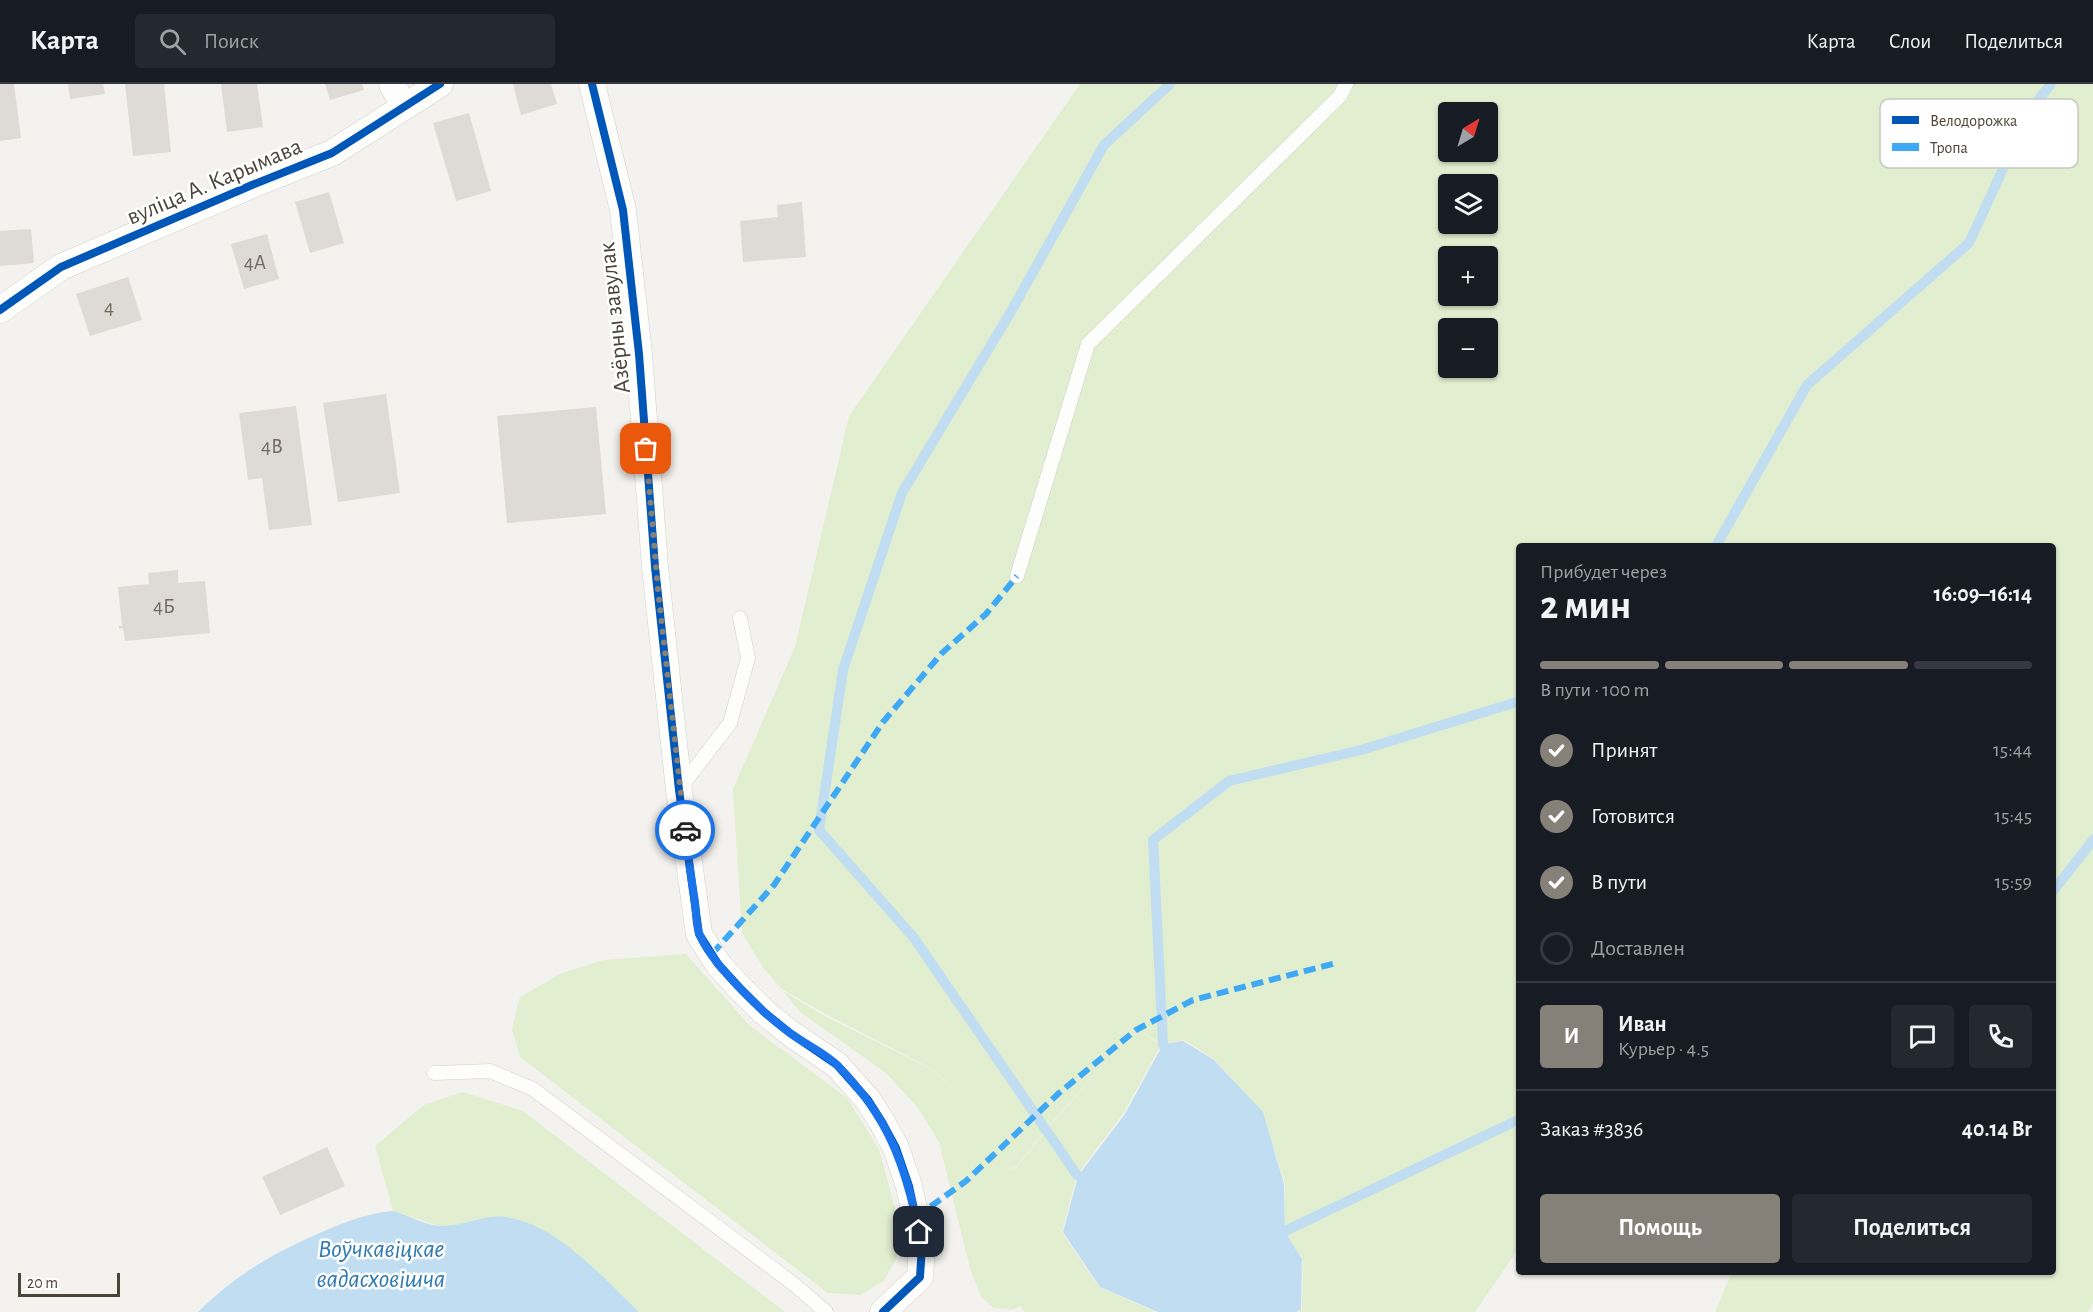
<!DOCTYPE html>
<html lang="ru">
<head>
<meta charset="utf-8">
<style>
  body { margin:0; font-family:"Alegreya Sans",sans-serif; background:#242831; color:#f1f3f6; height:100vh; display:flex; flex-direction:column; font-size:22px; white-space:nowrap }
  * { box-sizing:border-box; margin:0 }
  p { font-size:20px; color:#9ea1a6 }
  .icon { flex:none; width:33px; height:33px; fill:none; stroke:currentColor; stroke-width:2; stroke-linecap:round; stroke-linejoin:round }
  .map { position:relative; flex:1; overflow:hidden }
  .sheet { position:absolute; left:1516px; top:459px; width:540px; height:732px; display:flex; flex-direction:column; background:#171b24; border-radius:6px; box-shadow:0 2px 4px #0004 }
  .sheet>* { flex:none }
  .needle { width:39px; rotate:38deg }
  .tools { position:absolute; left:1438px; top:18px; display:grid; gap:12px }
  .tools a { display:grid; place-items:center; width:60px; height:60px; border-radius:6px; background:#171b24; box-shadow:0 2px 4px #0004; font-size:30px }
  .scale { position:absolute; left:18px; bottom:15px; width:102px; box-sizing:border-box; padding-left:6px; border:3px solid #4b4439; border-top:0; font-size:16px; line-height:21px; white-space:nowrap; color:#4b4439; -webkit-text-stroke:4px #fff; paint-order:stroke }
  .pin { position:absolute; display:grid; place-items:center; width:51px; height:51px; color:#fff; margin:-26px; border-radius:12px; box-shadow:0 3px 9px #0006 }
  .courier { position:absolute; display:grid; place-items:center; width:60px; height:60px; margin:-30px; border:4px solid #1a73e8; border-radius:50%; background:#fff; color:#222; box-shadow:0 2px 8px #0007 }
  .overview em { font-style:normal; font-weight:700 }
  .overview div { display:flex; flex-direction:column-reverse }
  .overview { display:flex; align-items:center; justify-content:space-between; height:102px; padding:0 24px }
  h1 { font-size:39px; font-weight:700; line-height:45px }
  .bar { display:grid; grid-template-columns:repeat(4,1fr); gap:9px 6px; align-content:center; height:72px; padding:0 24px }
  .bar i { height:8px; border-radius:4px; background:#363941 }
  .bar .selected { background:#868178 }
  .bar p { grid-column:span 4 }
  .line { display:flex; align-items:center; gap:15px; padding:0 24px; border-top:2px solid #363941 }
  .line div { flex:1 }
  .round { display:grid; place-items:center; flex:none; width:63px; height:63px; border-radius:6px; background:#242831 }
  ol { padding:0 24px; list-style:none }
  li { display:flex; align-items:center; gap:18px; height:66px }
  li p { margin-inline-start:auto }
  li .icon { padding:6px; border-radius:50%; background:#868178; color:#fff; stroke-width:4 }
  li:last-child { color:#9ea1a6 }
  li i { width:33px; height:33px; border:3px solid #363941; border-radius:50% }
  .cta { display:flex; gap:12px; margin-top:auto; padding:12px 24px }
  .cta a { flex:1; height:69px; border-radius:6px; background:#868178; color:#fff; font-size:24px; font-weight:700; line-height:69px; text-align:center }
  .cta a+a { background:#242831; color:#f1f3f6 }
  header { display:flex; align-items:center; gap:36px; box-sizing:border-box; height:84px; padding:0 30px; background:#171b24; border-bottom:2px solid #363941 }
  header strong { font-size:28px }
  nav { display:flex; gap:33px; margin-inline-start:auto; font-size:21px }
  .search { width:420px; height:54px; background:#242831; display:flex; align-items:center; gap:15px; box-sizing:border-box; padding:0 21px; border-radius:6px; color:#9ea1a6; font-size:22px }
  .map>svg:first-child { display:block }
  .green { fill:#e1eecf; fill-rule:evenodd }
  .water { fill:#c0ddf1 }
  .lines { fill:none; stroke-linecap:round; stroke-linejoin:round }
  .stream { stroke:#c0ddf1; stroke-width:10 }
  .building { fill:#dedbd6 }
  .lane-casing { stroke:#d2d0cb; stroke-width:15 }
  .street-casing { stroke:#d2d0cb; stroke-width:27 }
  .lane { stroke:#fdfdfc; stroke-width:14 }
  .street { stroke:#fdfdfc; stroke-width:26 }
  .quiet { stroke:#3fa9f5; stroke-width:6; stroke-dasharray:12 6; stroke-linecap:butt }
  .cycleway-casing { stroke:#fff; stroke-width:11 }
  .cycleway { stroke:#0057b8; stroke-width:8 }
  .done { stroke:#868178; stroke-width:6; stroke-dasharray:0 10.8 }
  .route { stroke:#1a73e8; stroke-width:8 }
  .labels { text-anchor:middle; stroke-width:5; stroke-linejoin:round; paint-order:stroke }
  .number-label { font-size:21px; fill:#706a61 }
  .street-label { font-size:24px; fill:#4b4439; stroke:#fff }
  .water-label { font-size:26px; font-style:italic; fill:#2e7ab2; stroke:#fff }
  .key { fill:#fff; stroke:#c9c7c4; stroke-width:1.5 }
  .key-label { font-size:16px; fill:#4b4439 }
</style>
</head>
<body>
<header>
<strong>Карта</strong>
<div class="search"><svg class="icon" aria-label="search" viewBox="0 0 24 24"><circle cx="10" cy="10" r="6"/><path d="M15 15l6 6"/></svg>Поиск</div>
<nav><a>Карта</a><a>Слои</a><a>Поделиться</a></nav>
</header>
<div class="map">
<svg width="2093" height="1228" viewBox="0 0 2093 1228">
  <rect width="100%" height="100%" fill="#f4f2ee"/>
  <path class="green" d="M1080 0H2093V1219L2088 1228H1715L1732 1188H2054V462H1520L1519 1164 1475 1228H1296L1302 1225 1303 1177 1285 1147V1100L1263 1029 1215 976 1184 956 1162 960 1141 948 1161 961 1125 1027 1077 1091 1062 1148 1099 1203 1156 1228H1025L1020 1222 1012 1226 994 1224 982 1214 971 1188 939 1058 918 1024 886 989 800 928 783 907 821 930 929 984 966 1014 969 1023 966 1014 930 984 820 927 782 905 764 885 742 849 733 705 795 563 849 332ZM1449 28H1488V68H1449ZM1449 100H1488V140H1449ZM1449 172H1488V212H1449ZM1449 244H1488V284H1449ZM1135 945 1048 1044 1017 1083 1006 1087 1017 1082 1047 1044Z
    M686 870 749 941 847 1014 879 1065 897 1132V1173L884 1197 860 1211 828 1209 520 973 512 945 520 913 562 889 604 876Z
    M463 1008 523 1027 785 1228H639L583 1175 552 1151 477 1135 454 1142H439L393 1127 375 1062 424 1021Z"/>
  <path class="water" d="M1183 957 1214 976 1263 1028 1284 1100 1285 1148 1302 1175 1301 1225 1296 1228H1158L1100 1203 1063 1148 1078 1092 1125 1030 1163 960Z
    M393 1127C408 1131 426 1142 441 1142 463 1143 483 1130 505 1133 557 1140 602 1193 639 1228H198C237 1190 273 1169 322 1148 346 1138 367 1129 393 1127Z"/>
  <g class="lines">
    <path class="stream" d="M1716 462 1807 301 1969 159 2029 28 2051 0
      M2054 806 2093 756
      M1168 972 1163 960 1153 756 1229 697 1361 666 1520 617
      M1089 1098 1077 1091 914 854 819 746 843 586 902 409 1009 231 1104 61 1170 0
      M1278 1158 1285 1147 1520 1035"/>
  </g>
  <path class="building" d="M0 0H14L21 54 0 57Z
    M68 0H103L105 10 70 15Z
    M125 0H164L171 68 133 72Z
    M221 0H257L263 43 227 48Z
    M325 0H362L364 6 330 16Z
    M513 0H551L557 20 521 31Z
    M469 29 491 107 456 117 433 39Z
    M329 108 344 159 310 169 295 118Z
    M802 118 806 173 743 178 740 137 778 133 777 121Z
    M31 145 34 179 0 182V147Z
    M267 150 279 195 244 205 231 160Z
    M128 193 142 236 90 252 76 210Z
    M386 310 400 409 338 418 323 319Z
    M296 322 312 441 269 446 262 394 248 396 239 329Z
    M596 323 606 430 507 439 497 332Z
    M178 486V499L205 497 210 549 125 557 123 544 119 545V542H122L118 503 149 500 148 489Z
    M327 1063 345 1102 280 1131 262 1093Z"/>
  <g class="lines">
    <defs>
      <path id="lane" d="M1017 492 1088 260 1340 12 1346 0
        M680 704 730 639 748 574 740 534
        M434 989 490 987 533 1005 795 1201 826 1228"/>
      <path id="street" d="M392 0 404 22
        M592 0 623 126 639 270 655 483 679 706 699 850 718 880 739 903 764 928 790 949 837 981 868 1016 882 1038 896 1064 909 1102 922 1162 920 1193 883 1228
        M0 226 61 183 252 101 332 69 440 0"/>
    </defs>
    <use href="#lane" class="lane-casing"/>
    <use href="#street" class="street-casing"/>
    <use href="#lane" class="lane"/>
    <use href="#street" class="street"/>
    <path class="quiet" d="M712 870 774 801 883 638 942 569 986 530 1017 492
      M916 1133 966 1097 1059 1009 1136 946 1193 916 1336 879"/>
    <defs>
      <path id="cycleway" d="M592 0 623 126 639 270 655 483 679 706 699 850 718 880 739 903 764 928 790 949 837 981 868 1016 882 1038 896 1064 909 1102 922 1162 920 1193 883 1228
        M0 226 61 183 252 101 332 69 440 0"/>
    </defs>
    <use href="#cycleway" class="cycleway-casing"/>
    <use href="#cycleway" class="cycleway"/>
  </g>
  <g class="lines">
    <path class="done" d="M646 365 658 506 685 746"/>
    <path class="route" d="M685 746C688 770 691 794 695 818 696 828 696 840 699 849 709 878 765 931 790 949 806 961 826 969 839 983 888 1033 905 1080 919 1148"/>
  </g>
  <g class="labels">
    <g class="number-label">
      <text x="255" y="185">4А</text>
      <text x="109" y="230">4</text>
      <text x="272" y="369">4В</text>
      <text x="164" y="529">4Б</text>
    </g>
    <g class="street-label">
      <text transform="translate(214 97) rotate(-23)" y="8">вуліца А. Карымава</text>
      <text transform="translate(614 234) rotate(-96)" y="8">Азёрны завулак</text>
    </g>
    <g class="water-label">
      <text x="381" y="1173">Воўчкавіцкае<tspan x="381" dy="30">вадасховішча</tspan></text>
    </g>
  </g>
  <rect x="1880" y="15" width="198" height="69" rx="9" class="key"/>
  <rect x="1892" y="32" width="27" height="8" fill="#0057b8"/>
  <rect x="1892" y="59" width="27" height="8" fill="#3fa9f5"/>
  <g class="key-label">
    <text x="1930" y="42">Велодорожка</text>
    <text x="1930" y="69">Тропа</text>
  </g>
</svg>
<div class="tools">
<a><svg class="needle" viewBox="-14 -14 28 28"><path d="M0-13l5 13h-10z" fill="#e53935"/><path d="M0 13l5-13h-10z" fill="#9ea1a6"/></svg></a>
<a><svg class="icon" aria-label="layers" viewBox="0 0 24 24"><path d="M12 4l9 5-9 5-9-5zM3 14l9 5 9-5"/></svg></a>
<a>+</a>
<a>−</a>
</div>
<div class="scale">20 m</div>
<div class="pin" style="left:646px;top:365px;background:#ea580c"><svg class="icon" aria-label="bag" viewBox="0 0 24 24"><path d="M5 8h14l-1 12H6zM9 8a3 3 0 0 1 6 0"/></svg></div>
<div class="pin" style="left:919px;top:1148px;background:#1f2937"><svg class="icon" aria-label="home" viewBox="0 0 24 24"><path d="M3 11l9-7 9 7M6 9v11h12V9"/></svg></div>
<div class="courier" style="left:685px;top:746px"><svg class="icon" aria-label="car" viewBox="0 0 24 24"><path d="M5 17H2v-5l4-1 3-4h7l3 4 3 1v5h-3M9 17h6M6 11h13"/><circle cx="7" cy="17" r="2"/><circle cx="17" cy="17" r="2"/></svg></div>
<section class="sheet">
<div class="overview"><div><h1>2 мин</h1><p>Прибудет через</p></div><em>16:09–16:14</em></div>
<div class="bar"><i class="selected"></i><i class="selected"></i><i class="selected"></i><i></i><p>В пути · 100 m</p></div>
<ol>
<li><svg class="icon" aria-label="check" viewBox="0 0 24 24"><path d="M5 12l5 5 9-10"/></svg>Принят<p>15:44</p></li>
<li><svg class="icon" aria-label="check" viewBox="0 0 24 24"><path d="M5 12l5 5 9-10"/></svg>Готовится<p>15:45</p></li>
<li><svg class="icon" aria-label="check" viewBox="0 0 24 24"><path d="M5 12l5 5 9-10"/></svg>В пути<p>15:59</p></li>
<li><i></i>Доставлен</li>
</ol>
<div class="line" style="height:108px"><b class="round" style="background:#868178;color:#fff">И</b><div><b>Иван</b><p>Курьер · 4.5</p></div><a class="round"><svg class="icon" aria-label="chat" viewBox="0 0 24 24"><path d="M4 5h16v11H9l-5 4z"/></svg></a><a class="round"><svg class="icon" aria-label="phone" viewBox="0 0 24 24"><path d="M5 4h4l2 5-3 2q2 4 5 5l2-3 5 2v4C11 20 4 13 5 4z"/></svg></a></div>
<div class="line" style="height:78px"><div>Заказ #3836</div><b>40.14 Br</b></div>
<div class="cta"><a>Помощь</a><a>Поделиться</a></div>
</section>
</div>
</body>
</html>
